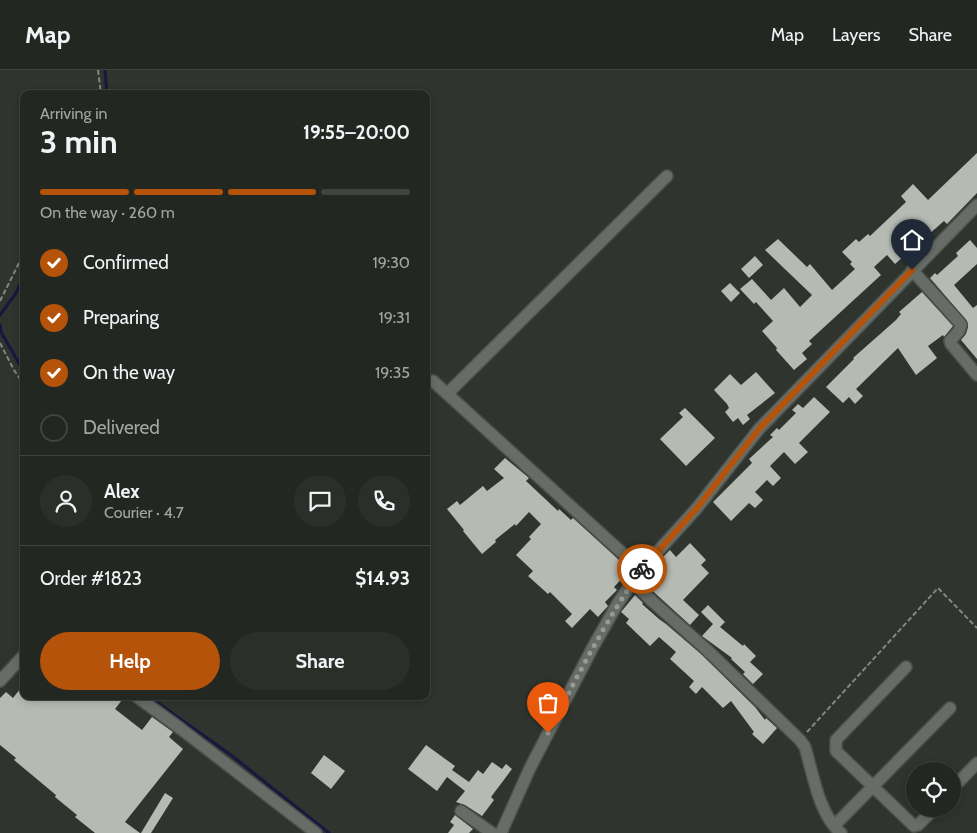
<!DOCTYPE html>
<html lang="en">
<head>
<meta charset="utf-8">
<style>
  body { margin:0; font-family:Cabin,sans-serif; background:#2b2f2a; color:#f1f3f6; height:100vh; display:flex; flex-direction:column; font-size:19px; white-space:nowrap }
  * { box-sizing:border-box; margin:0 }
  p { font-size:16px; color:#a3a5a5 }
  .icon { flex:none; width:28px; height:28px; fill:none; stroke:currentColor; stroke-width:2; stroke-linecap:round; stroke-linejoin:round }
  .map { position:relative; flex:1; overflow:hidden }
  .panel { position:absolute; left:20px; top:20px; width:410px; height:610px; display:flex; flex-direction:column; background:#232722; border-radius:10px; box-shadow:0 2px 8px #0003,0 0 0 1px #404440 }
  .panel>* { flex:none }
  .buttons { position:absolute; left:906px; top:692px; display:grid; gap:10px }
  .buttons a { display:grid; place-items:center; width:55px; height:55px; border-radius:50%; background:#232722; box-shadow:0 2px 8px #0003,0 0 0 1px #404440; font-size:25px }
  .pin { position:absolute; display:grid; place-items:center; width:42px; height:42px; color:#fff; margin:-51px -21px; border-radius:50% 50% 50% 0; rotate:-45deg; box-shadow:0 0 5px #0007 }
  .pin .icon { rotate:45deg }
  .courier { position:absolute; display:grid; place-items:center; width:50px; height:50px; margin:-25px; border:4px solid #b45309; border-radius:50%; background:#fff; color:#222; box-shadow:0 1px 6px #0007 }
  .overview em { font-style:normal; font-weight:700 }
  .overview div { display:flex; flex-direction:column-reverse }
  .overview { display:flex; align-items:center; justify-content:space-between; height:85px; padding:0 20px }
  h1 { font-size:32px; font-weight:700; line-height:38px }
  .bar { display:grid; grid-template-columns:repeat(4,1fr); gap:8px 5px; align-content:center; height:60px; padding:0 20px }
  .bar i { height:6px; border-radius:4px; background:#404440 }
  .bar .selected { background:#b45309 }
  .bar p { grid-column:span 4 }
  .line { display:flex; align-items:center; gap:12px; padding:0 20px; border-top:1px solid #404440 }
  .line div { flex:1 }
  .round { display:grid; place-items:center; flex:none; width:52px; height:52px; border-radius:26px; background:#2b2f2a }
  ol { padding:0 20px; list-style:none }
  li { display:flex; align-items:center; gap:15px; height:55px }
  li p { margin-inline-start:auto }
  li .icon { padding:5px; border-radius:50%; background:#b45309; color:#fff; stroke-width:4 }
  li:last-child { color:#a3a5a5 }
  li i { width:28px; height:28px; border:2px solid #404440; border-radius:50% }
  .button { display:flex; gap:10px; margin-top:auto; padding:10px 20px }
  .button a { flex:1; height:58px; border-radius:30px; background:#b45309; color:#fff; font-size:20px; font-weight:700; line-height:58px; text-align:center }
  .button a+a { background:#2b2f2a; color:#f1f3f6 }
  header { display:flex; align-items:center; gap:30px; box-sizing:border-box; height:70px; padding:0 25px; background:#232722; border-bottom:1px solid #404440 }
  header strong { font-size:24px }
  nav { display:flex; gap:28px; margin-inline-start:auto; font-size:18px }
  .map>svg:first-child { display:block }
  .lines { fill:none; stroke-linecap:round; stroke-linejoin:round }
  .stream { stroke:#1d143f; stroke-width:3 }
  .building { fill:#b5bbb3 }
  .minor-casing { stroke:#4b4f4a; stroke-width:14 }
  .path { stroke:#838782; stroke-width:2; stroke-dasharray:5 2.5; stroke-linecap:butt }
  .minor { stroke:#676d66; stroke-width:11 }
  .done { stroke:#979b97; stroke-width:5; stroke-dasharray:0 9 }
  .route { stroke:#b45309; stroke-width:6 }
</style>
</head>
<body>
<header>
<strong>Map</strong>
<nav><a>Map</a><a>Layers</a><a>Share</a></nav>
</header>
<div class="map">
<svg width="977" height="763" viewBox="0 0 977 763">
  <rect width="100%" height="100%" fill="#2f342e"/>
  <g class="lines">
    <path class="stream" d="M105 0 107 24
      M0 245 16 223 24 205
      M0 255 1 262 24 302
      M148 626 231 685 329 763"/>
  </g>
  <path class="building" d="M977 83V123L947 154 944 151 895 194 887 185 874 197 881 205 809 271 812 274 802 283 807 289 794 300 776 280 777 278 762 261 773 251 756 232 754 234 740 219 752 209 771 230 784 218 800 237 812 225 765 180 778 169 807 197 810 194 832 220 855 199 850 194 852 192 842 182 856 169 859 172 868 164 870 166 906 132 901 126 913 114 928 130Z
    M970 170 977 178V194L954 215 973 238 977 235V289L961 270 966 264 968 257 967 251 930 208 935 203 937 205 958 186 956 183Z
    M755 186 763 195 749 208 741 199Z
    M730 213 740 223 731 232 721 221Z
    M922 222 953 256 944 267 943 265 928 276 937 288 916 305 898 278 856 319 863 326 855 334 849 327 843 333 826 317 854 289 853 288 896 250 901 244 899 242Z
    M756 302 775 323 747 345 750 349 743 355 738 348 733 352 725 342 729 338 727 334 714 320 730 304 741 315Z
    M814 327 830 342 799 373 808 382 795 394 784 382 770 396 781 408 773 416 767 410 755 422 763 430 755 438 749 433 731 451 713 432 752 393 749 389 773 367 770 365 777 358 779 360 796 343 792 340 798 334 803 338Z
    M685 338 715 368 686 396 660 369 683 347 679 343Z
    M505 388 529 408 526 411 558 441 559 439 571 450 573 448 630 500 614 517 617 520 605 532 608 536 598 547 590 539 572 558 565 551 572 544 550 522 548 524 528 506 533 501 516 485 531 469 529 467 541 454 529 442 516 456 515 454 495 470 496 472 482 484 463 461 464 460 447 439 457 431 460 435 483 416 487 421 504 408 494 399Z
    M690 473 706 490 701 495 709 503 683 530 699 545 690 555 645 514 662 491 661 489 670 480 676 487Z
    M635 525 643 533 642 534 659 549 666 554 701 584 755 637 765 650 766 648 777 658 763 674 752 664 754 662 731 631 723 638 702 617 696 624 689 617 694 611 670 589 676 582 659 567 650 576 626 553 629 549 621 542Z
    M708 535 725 552 720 557 743 576 744 574 756 586 750 592 763 604 753 614 743 604 745 602 731 589 732 588 702 566 713 554 701 542Z
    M24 614V626H117L122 630 115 639 142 660 152 647 173 662 169 667 183 679 125 752 140 763H95L75 747 77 745 55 727 56 725 14 690 16 688 0 675V628L6 622 13 628Z
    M426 675 455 696 452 700 469 712 478 700 483 704 492 692 502 699 506 694 512 699 491 727 494 730 482 746 465 735 456 732 465 721 447 707 437 721 408 699Z
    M324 685 345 701 331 719 311 703Z
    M165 723 173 728 151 763H141Z
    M455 745 473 759 469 763H448L454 755 450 752Z"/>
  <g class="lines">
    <defs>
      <path id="minor" d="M912 200 959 252 961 255 959 261 950 271 951 274 977 305
        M433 311 641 500
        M447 324 667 106
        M633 512 652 531 706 579 800 670 805 677C813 704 819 745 841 763
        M906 597 836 670V681L914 756 918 755 934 739
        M0 611 24 585
        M136 626 181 659 316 763
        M952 719 977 693
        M461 741 492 763
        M834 756 950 638
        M501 763 530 698 593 577 618 533 641 500 697 438 759 359 977 135"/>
    </defs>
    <use href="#minor" class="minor-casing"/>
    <path class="path" d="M98 0 101 24
      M0 231 24 183
      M0 273 14 300 24 315
      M807 662 938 518 977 558"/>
    <use href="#minor" class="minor"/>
  </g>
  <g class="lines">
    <path class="done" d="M548 663C577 607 605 551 642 499"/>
    <path class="route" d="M642 499 697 438 759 359 912 200"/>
  </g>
</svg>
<div class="buttons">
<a><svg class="icon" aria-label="locate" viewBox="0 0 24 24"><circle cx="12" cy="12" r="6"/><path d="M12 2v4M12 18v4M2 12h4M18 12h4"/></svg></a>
</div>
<div class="pin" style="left:548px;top:663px;background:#ea580c"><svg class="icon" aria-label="bag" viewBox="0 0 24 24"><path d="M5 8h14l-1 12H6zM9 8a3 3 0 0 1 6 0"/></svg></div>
<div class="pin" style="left:912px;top:200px;background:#1f2937"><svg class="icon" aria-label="home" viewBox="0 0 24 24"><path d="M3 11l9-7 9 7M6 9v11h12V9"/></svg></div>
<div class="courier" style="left:642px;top:499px"><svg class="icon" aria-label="bike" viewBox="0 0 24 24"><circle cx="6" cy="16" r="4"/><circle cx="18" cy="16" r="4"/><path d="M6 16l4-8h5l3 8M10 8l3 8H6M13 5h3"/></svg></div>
<section class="panel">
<div class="overview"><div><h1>3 min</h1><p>Arriving in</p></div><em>19:55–20:00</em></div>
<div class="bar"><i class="selected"></i><i class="selected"></i><i class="selected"></i><i></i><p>On the way · 260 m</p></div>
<ol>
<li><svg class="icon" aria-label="check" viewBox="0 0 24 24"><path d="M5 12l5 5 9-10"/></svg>Confirmed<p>19:30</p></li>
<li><svg class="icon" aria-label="check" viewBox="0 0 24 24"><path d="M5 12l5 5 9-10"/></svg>Preparing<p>19:31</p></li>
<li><svg class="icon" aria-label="check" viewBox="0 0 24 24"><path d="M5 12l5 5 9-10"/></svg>On the way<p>19:35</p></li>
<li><i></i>Delivered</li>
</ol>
<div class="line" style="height:90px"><a class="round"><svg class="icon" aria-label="person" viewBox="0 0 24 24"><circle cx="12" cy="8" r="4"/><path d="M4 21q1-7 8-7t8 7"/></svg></a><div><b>Alex</b><p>Courier · 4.7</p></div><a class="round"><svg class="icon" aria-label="chat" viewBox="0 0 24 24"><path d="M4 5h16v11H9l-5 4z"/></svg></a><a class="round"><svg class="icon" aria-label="phone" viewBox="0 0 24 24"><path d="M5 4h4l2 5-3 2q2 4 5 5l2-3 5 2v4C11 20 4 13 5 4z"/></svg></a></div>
<div class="line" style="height:65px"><div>Order #1823</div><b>$14.93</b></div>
<div class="button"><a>Help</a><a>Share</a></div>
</section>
</div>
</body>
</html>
